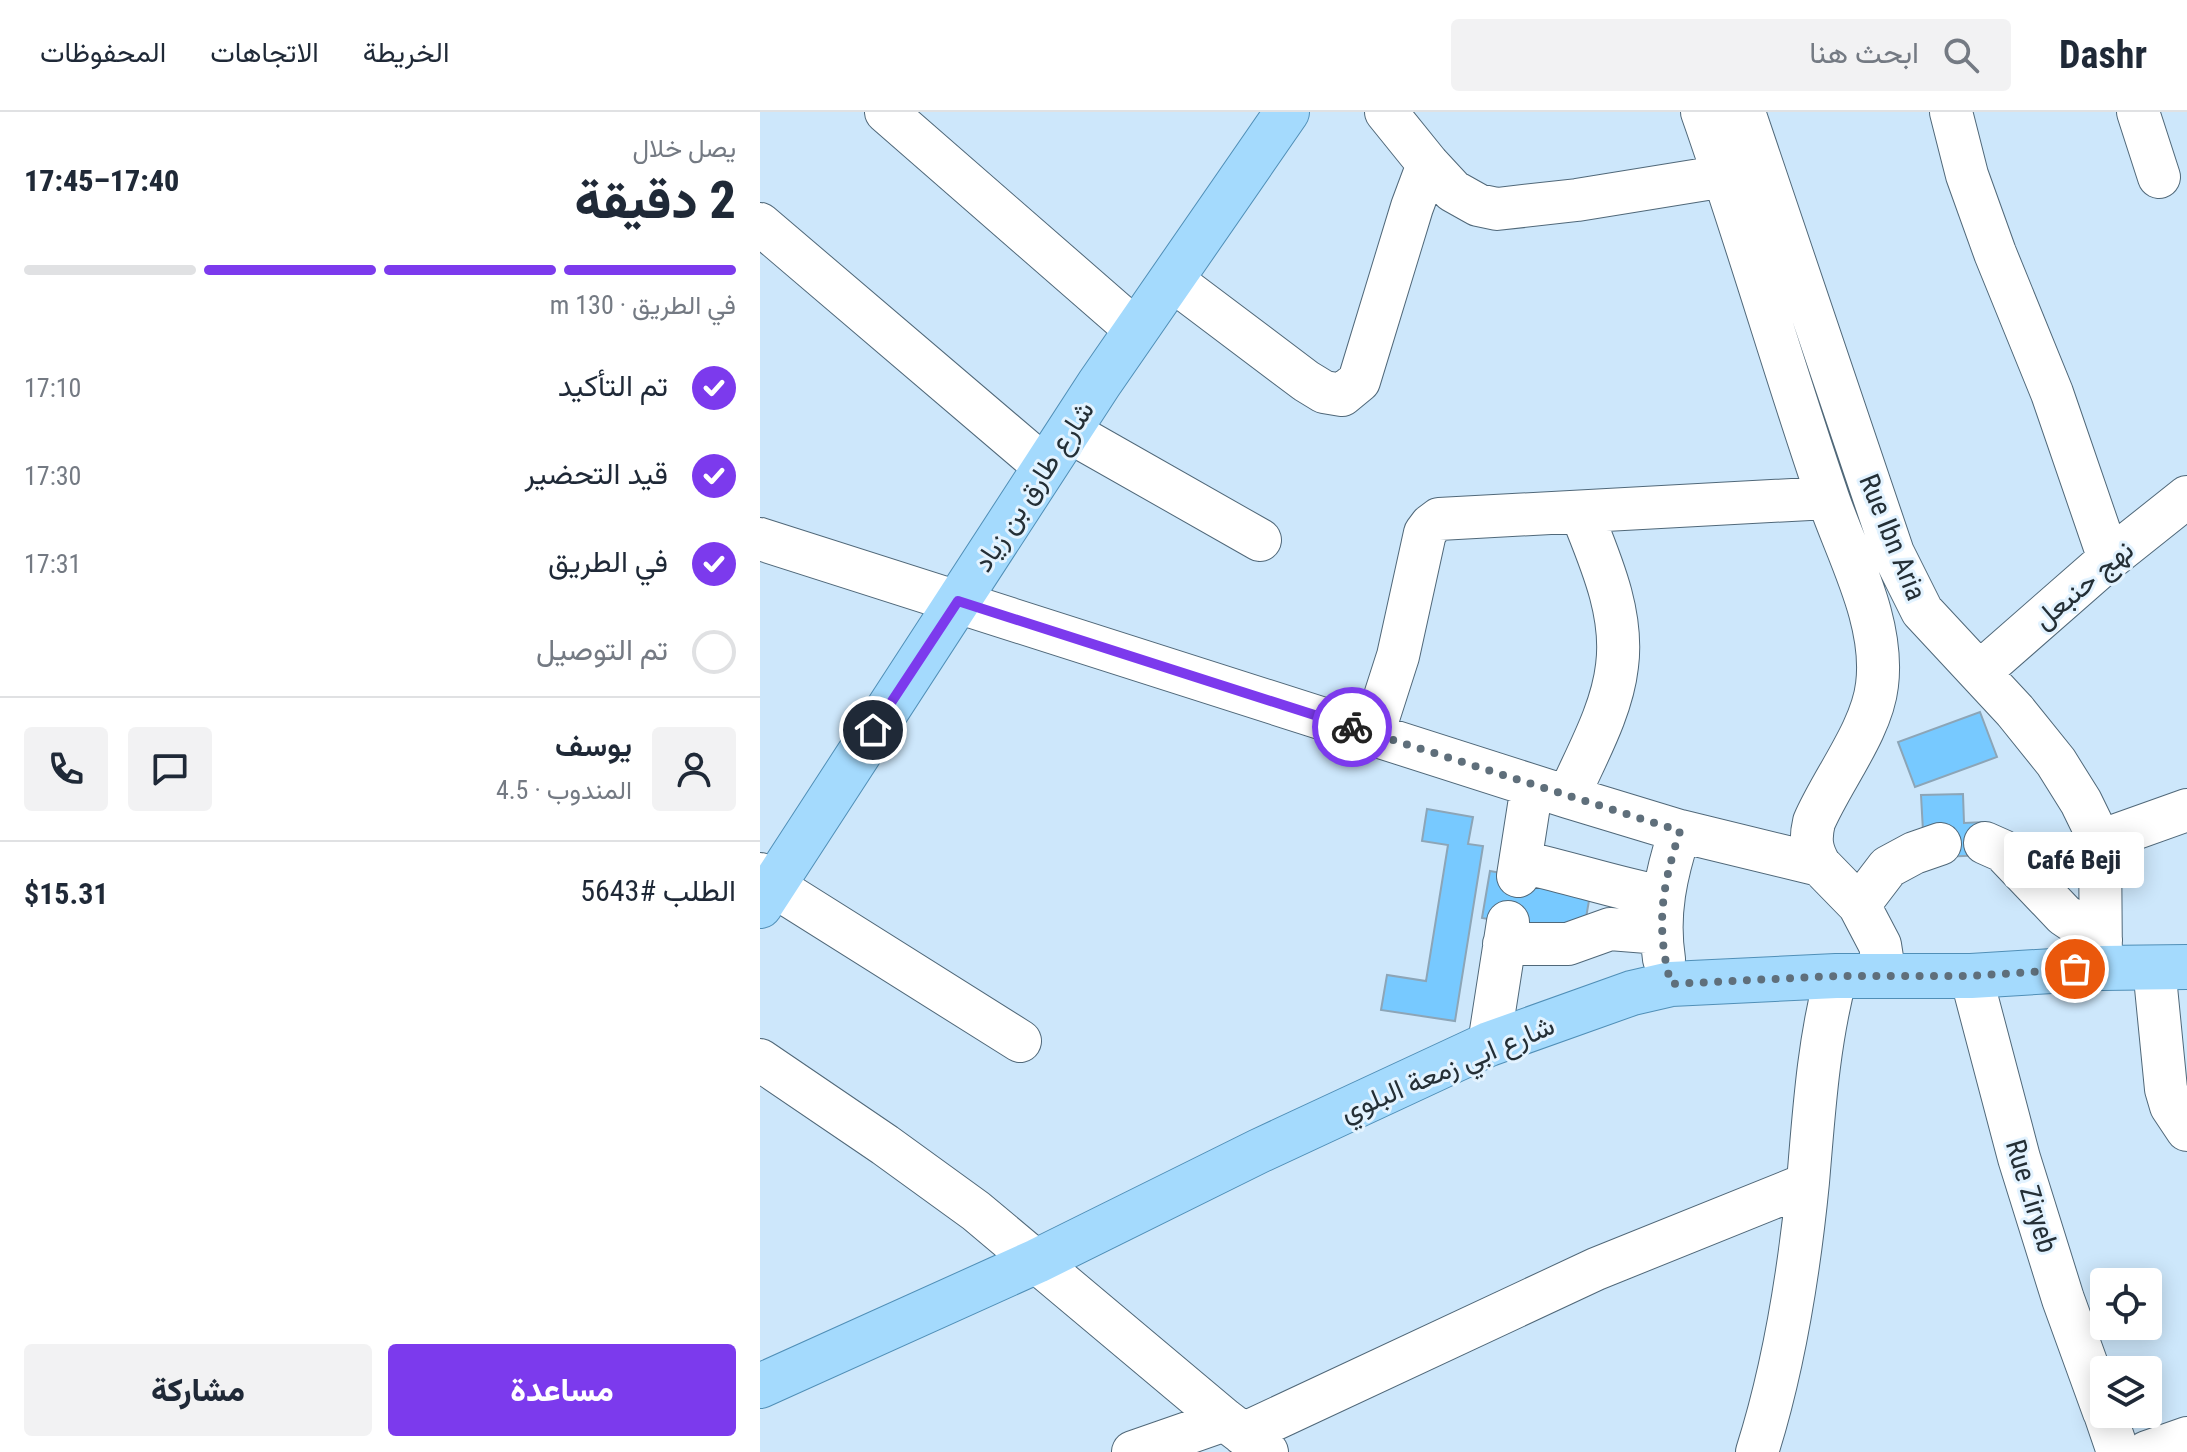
<!DOCTYPE html>
<html lang="ar">
<head>
<meta charset="utf-8">
<style>
  body { margin:0; font-family:"Roboto Condensed",Vazirmatn,sans-serif; background:#f2f2f3; color:#1f2937; direction:rtl; height:100vh; display:flex; flex-direction:column; font-size:30px; white-space:nowrap }
  * { box-sizing:border-box; margin:0 }
  p { font-size:26px; color:#747a83 }
  .icon { flex:none; width:44px; height:44px; fill:none; stroke:currentColor; stroke-width:2; stroke-linecap:round; stroke-linejoin:round }
  .map { position:relative; flex:1; overflow:hidden; direction:ltr }
  .details { display:flex; flex-direction:column; background:#fff; width:760px }
  .details>* { flex:none }
  .buttons { position:absolute; left:1330px; top:1156px; display:grid; gap:16px }
  .buttons a { display:grid; place-items:center; width:72px; height:72px; border-radius:8px; background:#fff; box-shadow:0 4px 20px #0003; font-size:40px }
  .pin { position:absolute; display:grid; place-items:center; width:68px; height:68px; color:#fff; margin:-34px; border:4px solid #fff; border-radius:50%; box-shadow:0 2px 8px #0007 }
  .courier { position:absolute; display:grid; place-items:center; width:80px; height:80px; margin:-40px; border:6px solid #7c3aed; border-radius:50%; background:#fff; color:#222; box-shadow:0 2px 10px #0007 }
  .bubble { position:absolute; height:56px; border-radius:8px; background:#fff; box-shadow:0 4px 20px #0003; font-size:26px; font-weight:800; line-height:56px; text-align:center; direction:rtl }
  .summary em { font-style:normal; font-weight:800 }
  .summary div { display:flex; flex-direction:column-reverse }
  .summary { display:flex; align-items:center; justify-content:space-between; height:136px; padding:0 24px }
  h1 { font-size:52px; font-weight:800; line-height:60px }
  .bar { display:grid; grid-template-columns:repeat(4,1fr); gap:12px 8px; align-content:center; height:96px; padding:0 24px }
  .bar i { height:10px; border-radius:6px; background:#e0e1e3 }
  .bar .active { background:#7c3aed }
  .bar p { grid-column:span 4 }
  .line { display:flex; align-items:center; gap:20px; padding:0 24px; border-top:2px solid #e0e1e3 }
  .line div { flex:1 }
  .round { display:grid; place-items:center; flex:none; width:84px; height:84px; border-radius:8px; background:#f2f2f3 }
  ol { padding:0 24px; list-style:none }
  li { display:flex; align-items:center; gap:24px; height:88px }
  li p { margin-inline-start:auto }
  li .icon { padding:8px; border-radius:50%; background:#7c3aed; color:#fff; stroke-width:4 }
  li:last-child { color:#747a83 }
  li i { width:44px; height:44px; border:4px solid #e0e1e3; border-radius:50% }
  .button { display:flex; gap:16px; margin-top:auto; padding:16px 24px }
  .button a { flex:1; height:92px; border-radius:8px; background:#7c3aed; color:#fff; font-size:32px; font-weight:800; line-height:92px; text-align:center }
  .button a+a { background:#f2f2f3; color:#1f2937 }
  header { display:flex; align-items:center; gap:48px; box-sizing:border-box; height:112px; padding:0 40px; background:#fff; border-bottom:2px solid #e0e1e3 }
  header strong { font-size:38px }
  nav { display:flex; gap:44px; margin-inline-start:auto; font-size:28px }
  .search { width:560px; height:72px; background:#f2f2f3; display:flex; align-items:center; gap:20px; box-sizing:border-box; padding:0 28px; border-radius:8px; color:#747a83; font-size:30px }
  main { display:flex; flex:1; min-height:0 }
  .map>svg:first-child { display:block }
  .building { fill:#77c9ff; stroke:#8ca5b7; stroke-width:2 }
  .lines { fill:none; stroke-linecap:round; stroke-linejoin:round }
  .minor-casing { stroke:#506879; stroke-width:44 }
  .major-casing { stroke:#508fb7; stroke-width:46 }
  .minor { stroke:#fff; stroke-width:42 }
  .major { stroke:#a4dafd; stroke-width:44 }
  .done { stroke:#5f6f7b; stroke-width:8; stroke-dasharray:0 14.4 }
  .route { stroke:#7c3aed; stroke-width:10 }
  .labels { text-anchor:middle; stroke-width:6; stroke-linejoin:round; paint-order:stroke }
  .street-label { font-size:28px; fill:#242f36; stroke:#e3f3ff }
</style>
</head>
<body>
<header>
<strong>Dashr</strong>
<div class="search"><svg class="icon" aria-label="search" viewBox="0 0 24 24"><circle cx="10" cy="10" r="6"/><path d="M15 15l6 6"/></svg>ابحث هنا</div>
<nav><a>الخريطة</a><a>الاتجاهات</a><a>المحفوظات</a></nav>
</header>
<main>
<div class="map">
<svg width="1427" height="1340" viewBox="0 0 1427 1340">
  <rect width="100%" height="100%" fill="#cde7fb"/>
  <path class="building" d="M1220 600 1237 645 1155 675 1138 630Z
    M1203 682 1204 711 1225 710 1226 743 1180 745 1163 719 1161 683Z
    M667 697 713 705 708 732 723 734 695 909 621 898 627 863 666 869 688 733 662 729Z
    M730 759 831 777 823 823 722 806Z"/>
  <g class="lines">
    <defs>
      <path id="minor" d="M126 0 376 218
        M626 0 668 52 693 79 718 93 737 97 817 88 965 64
        M942 0C987 128 1024 258 1068 386 1088 444 1125 510 1117 573 1112 618 1072 668 1054 710 1050 727 1051 738 1060 753
        M984 0 1133 441 1162 499 1255 599 1296 650 1321 690 1340 729 1341 856
        M1191 0 1207 63 1235 141 1292 281 1349 447
        M1378 0 1399 65
        M0 112 285 355
        M412 168 546 269 564 280 582 283 599 269 652 95 668 52
        M308 319 500 428
        M0 427 808 685 920 719 1060 753 1099 793 1120 833 1125 865
        M1220 560 1349 447 1427 385
        M613 622 638 544 665 421 671 413 679 407 1068 386
        M808 685C826 644 852 599 857 554 864 501 840 448 821 400
        M1340 729 1427 698
        M1225 731 1243 739 1304 803 1341 828
        M761 750C809 760 855 776 903 785
        M0 762 12 773 260 929
        M758 764 772 674
        M1099 793 1128 755 1154 741 1180 732
        M744 832H808L850 817 900 821
        M904 847C897 802 906 762 920 719
        M1394 855 1406 977 1411 994 1427 1018
        M1211 864 1259 1046 1303 1187 1344 1300
        M729 932 748 810
        M0 948 125 1033 216 1099 465 1308 507 1340
        M1345 1302 1358 1340
        M483 1322 836 1157 1047 1072
        M373 1340 465 1308
        M997 1340C1025 1252 1039 1161 1048 1070 1054 1000 1058 932 1076 864
        M1387 1340 1427 1326"/>
      <path id="major" d="M0 794 339 272 527 0
        M0 1274 277 1149 499 1039 729 932 872 881 911 872 1076 864H1211L1341 856 1427 855"/>
    </defs>
    <use href="#minor" class="minor-casing"/>
    <use href="#major" class="major-casing"/>
    <use href="#minor" class="minor"/>
    <use href="#major" class="major"/>
  </g>
  <g class="lines">
    <path class="done" d="M592 615 920 719C902 775 895 814 911 872L1076 864H1211L1315 857"/>
    <path class="route" d="M113 618 198 489 592 615"/>
  </g>
  <g class="labels">
    <g class="street-label">
      <text transform="translate(273 374) rotate(-57)" y="10">شارع طارق بن زياد</text>
      <text transform="translate(1133 425) rotate(68)" y="10">Rue Ibn Aria</text>
      <text transform="translate(1323 472) rotate(-40)" y="10">نهج حنبعل</text>
      <text transform="translate(687 956) rotate(-23)" y="10">شارع ابي زمعة البلوي</text>
      <text transform="translate(1272 1084) rotate(73)" y="10">Rue Ziryeb</text>
    </g>
  </g>
</svg>
<div class="buttons">
<a><svg class="icon" aria-label="locate" viewBox="0 0 24 24"><circle cx="12" cy="12" r="6"/><path d="M12 2v4M12 18v4M2 12h4M18 12h4"/></svg></a>
<a><svg class="icon" aria-label="layers" viewBox="0 0 24 24"><path d="M12 4l9 5-9 5-9-5zM3 14l9 5 9-5"/></svg></a>
</div>
<div class="pin" style="left:1315px;top:857px;background:#ea580c"><svg class="icon" aria-label="bag" viewBox="0 0 24 24"><path d="M5 8h14l-1 12H6zM9 8a3 3 0 0 1 6 0"/></svg></div>
<div class="pin" style="left:113px;top:618px;background:#1f2937"><svg class="icon" aria-label="home" viewBox="0 0 24 24"><path d="M3 11l9-7 9 7M6 9v11h12V9"/></svg></div>
<div class="courier" style="left:592px;top:615px"><svg class="icon" aria-label="bike" viewBox="0 0 24 24"><circle cx="6" cy="16" r="4"/><circle cx="18" cy="16" r="4"/><path d="M6 16l4-8h5l3 8M10 8l3 8H6M13 5h3"/></svg></div>
<div class="bubble" style="left:1244px;top:720px;width:140px">Café Beji</div>
</div>
<section class="details">
<div class="summary"><div><h1>2 دقيقة</h1><p>يصل خلال</p></div><em>17:40–17:45</em></div>
<div class="bar"><i class="active"></i><i class="active"></i><i class="active"></i><i></i><p>في الطريق · 130 m</p></div>
<ol>
<li><svg class="icon" aria-label="check" viewBox="0 0 24 24"><path d="M5 12l5 5 9-10"/></svg>تم التأكيد<p>17:10</p></li>
<li><svg class="icon" aria-label="check" viewBox="0 0 24 24"><path d="M5 12l5 5 9-10"/></svg>قيد التحضير<p>17:30</p></li>
<li><svg class="icon" aria-label="check" viewBox="0 0 24 24"><path d="M5 12l5 5 9-10"/></svg>في الطريق<p>17:31</p></li>
<li><i></i>تم التوصيل</li>
</ol>
<div class="line" style="height:144px"><a class="round"><svg class="icon" aria-label="person" viewBox="0 0 24 24"><circle cx="12" cy="8" r="4"/><path d="M4 21q1-7 8-7t8 7"/></svg></a><div><b>يوسف</b><p>المندوب · 4.5</p></div><a class="round"><svg class="icon" aria-label="chat" viewBox="0 0 24 24"><path d="M4 5h16v11H9l-5 4z"/></svg></a><a class="round"><svg class="icon" aria-label="phone" viewBox="0 0 24 24"><path d="M5 4h4l2 5-3 2q2 4 5 5l2-3 5 2v4C11 20 4 13 5 4z"/></svg></a></div>
<div class="line" style="height:104px"><div>الطلب #5643</div><b>$15.31</b></div>
<div class="button"><a>مساعدة</a><a>مشاركة</a></div>
</section>
</main>
</body>
</html>
